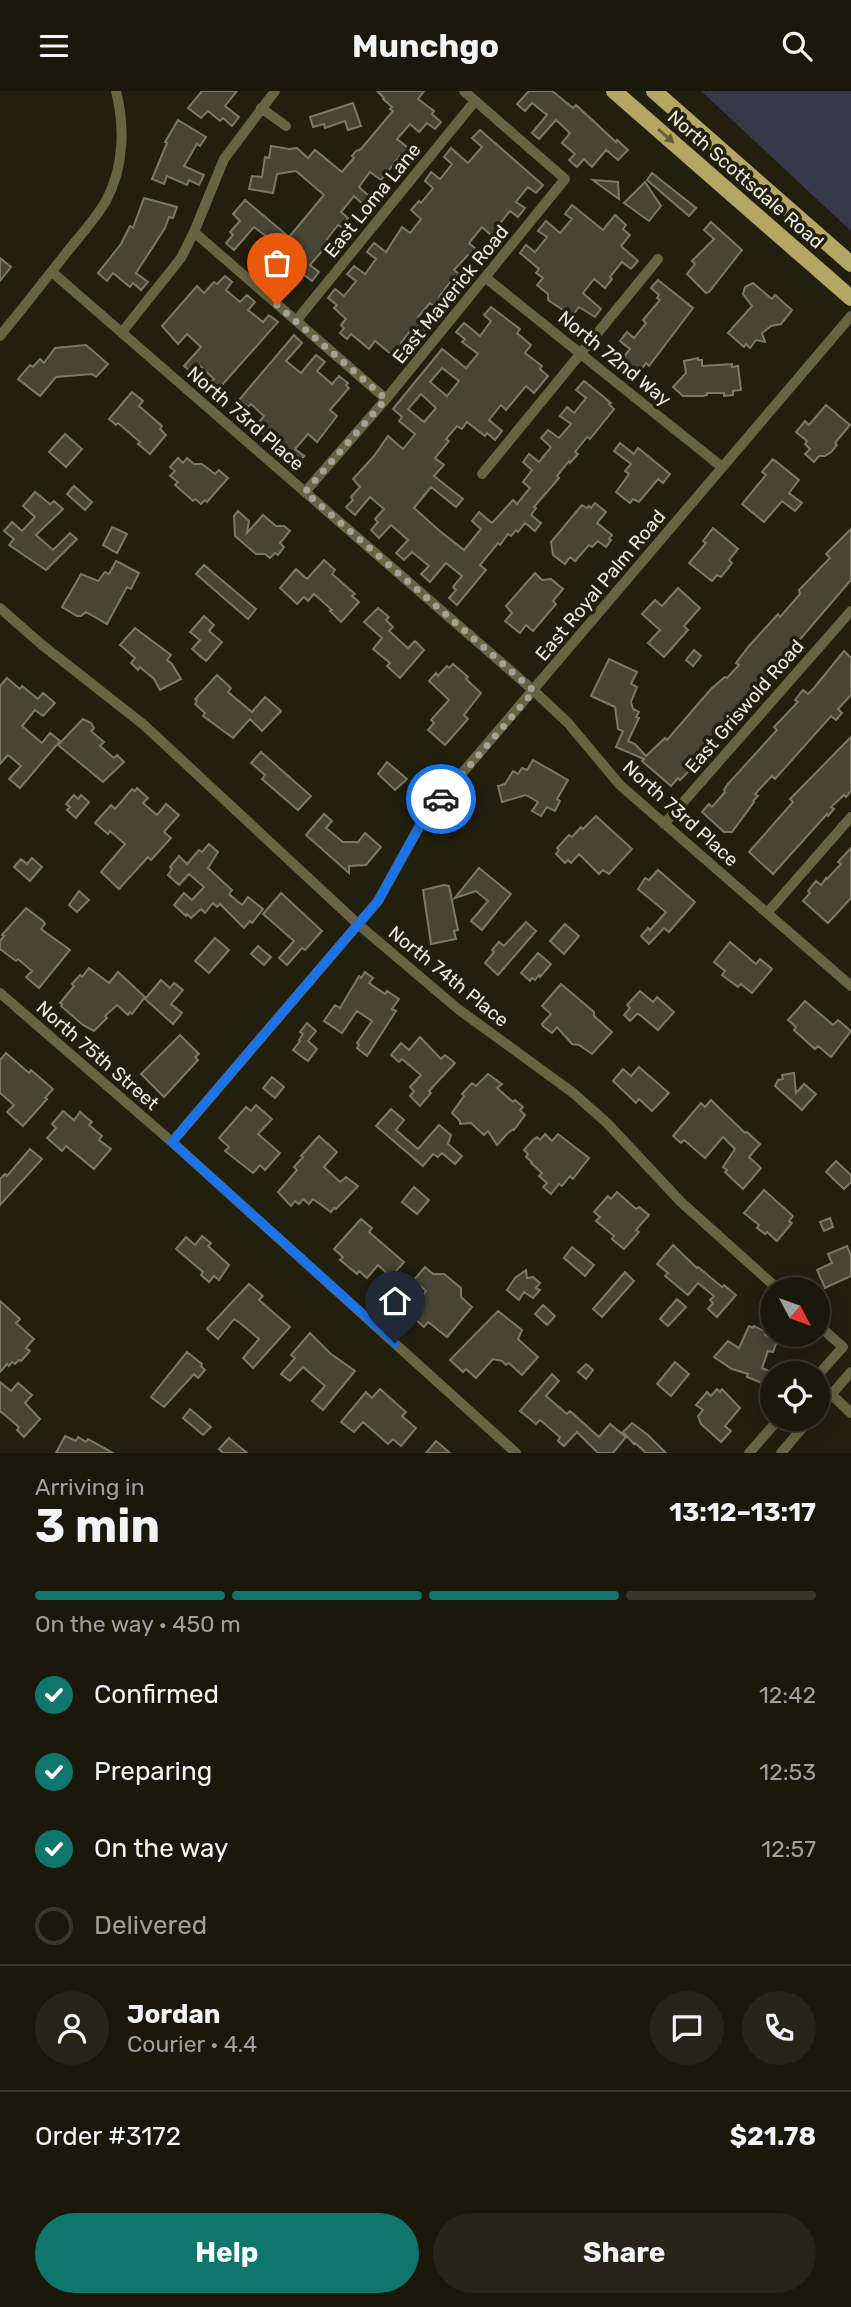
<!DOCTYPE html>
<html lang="en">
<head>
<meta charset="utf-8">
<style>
  body { margin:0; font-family:Rubik,sans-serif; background:#272419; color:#f1f3f6; height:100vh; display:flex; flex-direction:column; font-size:26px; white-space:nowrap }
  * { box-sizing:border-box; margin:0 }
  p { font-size:23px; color:#9f9f9d }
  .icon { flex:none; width:38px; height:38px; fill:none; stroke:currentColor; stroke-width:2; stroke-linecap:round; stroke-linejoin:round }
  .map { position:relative; height:1362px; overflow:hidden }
  .drawer { display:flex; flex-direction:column; background:#1a170b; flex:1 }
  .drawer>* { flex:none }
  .needle { width:46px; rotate:131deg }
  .buttons { position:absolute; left:760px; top:1186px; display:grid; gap:14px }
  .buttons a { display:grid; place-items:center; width:70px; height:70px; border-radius:50%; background:#1a170b; box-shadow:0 4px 18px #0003,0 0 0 2px #38362c; font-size:35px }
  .pin { position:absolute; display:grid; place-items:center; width:60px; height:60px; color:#fff; margin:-72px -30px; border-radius:50% 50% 50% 0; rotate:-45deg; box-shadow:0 0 7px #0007 }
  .pin .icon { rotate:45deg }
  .courier { position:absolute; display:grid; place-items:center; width:70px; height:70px; margin:-35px; border:5px solid #1a73e8; border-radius:50%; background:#fff; color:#222; box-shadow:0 2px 9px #0007 }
  .overview em { font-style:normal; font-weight:700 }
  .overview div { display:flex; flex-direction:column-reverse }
  .overview { display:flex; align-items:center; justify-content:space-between; height:119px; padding:0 35px }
  h1 { font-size:46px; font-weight:700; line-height:52px }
  .bar { display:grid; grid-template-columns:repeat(4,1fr); gap:10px 7px; align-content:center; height:84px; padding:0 35px }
  .bar i { height:9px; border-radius:5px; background:#38362c }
  .bar .on { background:#0f766e }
  .bar p { grid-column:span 4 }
  .line { display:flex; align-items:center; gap:18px; padding:0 35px; border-top:2px solid #38362c }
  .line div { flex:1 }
  .round { display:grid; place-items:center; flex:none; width:74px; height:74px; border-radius:37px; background:#272419 }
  ol { padding:0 35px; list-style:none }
  li { display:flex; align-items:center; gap:21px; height:77px }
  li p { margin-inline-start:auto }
  li .icon { padding:7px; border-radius:50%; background:#0f766e; color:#fff; stroke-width:4 }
  li:last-child { color:#9f9f9d }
  li i { width:38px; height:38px; border:4px solid #38362c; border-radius:50% }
  .button { display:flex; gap:14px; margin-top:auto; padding:14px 35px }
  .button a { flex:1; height:80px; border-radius:42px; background:#0f766e; color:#fff; font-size:28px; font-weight:700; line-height:80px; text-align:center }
  .button a+a { background:#272419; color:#f1f3f6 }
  header { display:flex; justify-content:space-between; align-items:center; height:91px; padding:0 35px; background:#1a170b; font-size:32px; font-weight:700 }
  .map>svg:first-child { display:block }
  .green { fill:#37374a }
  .building { fill:#484535; stroke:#7c7866; stroke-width:2; fill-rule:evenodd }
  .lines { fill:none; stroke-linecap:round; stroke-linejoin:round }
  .minor { stroke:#686343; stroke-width:10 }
  .primary { stroke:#b4a763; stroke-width:16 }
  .oneway { fill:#645c35 }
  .done { stroke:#a4a296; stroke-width:7; stroke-dasharray:0 12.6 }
  .route { stroke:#1a73e8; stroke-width:9 }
  .labels { text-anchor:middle; stroke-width:7; stroke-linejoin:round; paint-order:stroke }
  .street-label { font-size:19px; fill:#eae8de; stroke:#221f0f }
</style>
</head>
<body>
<header><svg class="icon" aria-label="menu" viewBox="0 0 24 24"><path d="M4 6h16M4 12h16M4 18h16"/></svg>Munchgo<svg class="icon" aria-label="search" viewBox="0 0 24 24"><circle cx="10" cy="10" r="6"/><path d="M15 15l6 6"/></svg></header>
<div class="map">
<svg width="851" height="1362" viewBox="0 0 851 1362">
  <rect width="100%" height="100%" fill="#221f0f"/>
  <path class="green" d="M701 0H851V140Z"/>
  <path class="building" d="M202 0H237L225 15 239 26 232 35 223 27 220 30 208 20 201 27 188 17Z
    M377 0H424L418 8 434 20 432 23 441 31 435 38 427 32 419 41 410 33 397 48 415 62 408 71 400 65 381 89 370 81 359 96 376 111 369 119 354 105 341 121 348 127 341 136 338 134 327 148 338 157 331 166 323 159 310 174 319 181 312 190 303 183 301 186 288 175 282 182 266 170 259 180 250 173 257 164 254 162 267 146 254 136 234 159 226 152 233 144 230 141 240 130 233 123 245 109 289 146 324 104 296 80 277 83 273 102 249 98 252 85 262 86 265 66 269 67 271 55 289 58 297 57 308 67 315 59 342 81 354 67 352 65 356 60 361 58 393 20 390 18 392 16 383 8 384 7Z
    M529 0H552L573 17 576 14 616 51 617 49 628 59 618 69 606 59 592 76 584 68 577 76 569 69 575 63 562 52 570 42 556 29 539 48 532 42 547 24 532 12 525 20 517 13Z
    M353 12 361 35 348 39 345 30 325 37 324 33 313 36 310 26Z
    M178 29 206 46 200 55 197 53 184 75 204 84 199 94 189 89 187 94 167 85 164 93 152 88 167 52 165 51Z
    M480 39 543 94 536 102 528 96 516 111 525 117 518 126 510 120 498 135 500 137 493 146 482 136 469 152 476 158 470 165 468 164 454 179 467 189 460 198 451 190 439 206 448 213 441 221 430 212 418 226 429 236 422 243 413 236 401 252 410 259 403 268 394 261 392 264 375 250 369 258 351 243 347 248 340 242 344 237 341 234 346 228 334 217 337 214 328 207 335 198 344 205 356 190 347 183 354 175 365 183 376 168 367 161 374 152 386 161 402 136 410 142 421 128 411 119 419 110 421 112 433 97 425 90 431 81 440 88 452 73 444 66 451 57 468 72 482 56 472 47Z
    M652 82 696 117 689 125 647 89Z
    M593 89 618 91 619 108 598 93Z
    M645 91 661 115 649 130 624 112Z
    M144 107 177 116 173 127 169 126 165 137 136 182 148 191 141 199 133 192 130 196 113 182 107 190 98 182 121 153 130 135 133 137Z
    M572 114 603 139 615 124 626 134 623 138 630 144 621 155 638 170 631 178 622 171 610 186 612 188 605 197 594 188 583 202 601 218 595 226 579 216 572 225 548 209V203L537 194 543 187 536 182 539 178 520 162 526 154 535 161 547 146 538 140 546 130 560 142 572 128 565 123Z
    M711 131 742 159 709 201 706 202 687 183 695 173 692 170 714 148 704 139Z
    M0 167 11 176 0 190Z
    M225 185 232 191 226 199 240 211 247 204 255 211 248 219 263 231 269 224 278 231 214 303 207 296 214 288 199 274 192 282 184 275 201 256 187 243 178 253 162 235 197 195 204 202 214 191 217 193Z
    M658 189 693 217 649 275 646 272 638 283 621 269 630 258 620 250 627 241 634 247 646 232 643 229 660 209 657 207 659 204 651 197Z
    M753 192 772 208 775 204 792 219 781 233 771 235 762 242 765 251 756 249 750 257 746 253 744 256 728 242 752 215 743 203 745 196Z
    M491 216 520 238 517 242 531 254 525 262 542 275 540 278 548 285 534 302 526 295 506 319 501 314 489 329 502 340 495 349 487 342 485 345 467 331 462 338 457 335 446 348 449 350 435 367 444 374 434 385 463 408 456 416 431 396 414 417 441 441 464 459 481 438 472 430 479 421 492 432 513 409 517 413 530 397 523 391 532 379 523 371 529 363 539 371 551 356 541 347 548 339 559 347 571 333 560 325 567 316 574 322 586 307 576 299 584 290 611 312 609 313 614 318 590 348 587 346 575 361 578 363 570 372 569 370 557 385 559 387 534 416 536 417 531 424 541 432 535 440 525 432 518 441 516 439 511 445 508 443 500 454 498 452 480 474 486 479 457 514 449 507 456 499 453 496 462 485 446 472 430 491 421 483 429 475 412 461 404 469 396 462 408 449 391 434 379 447 371 439 378 431 375 428 384 418 370 406 355 424 346 416 353 409 351 406 360 396 353 388 374 365 388 345 403 358 415 343 399 330 402 326 393 318 442 258 466 277 478 263 462 251 465 248 456 241 464 232 480 245 491 230 484 224ZM442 277 459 290 447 305 430 291ZM421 303 436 317 424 331 408 318Z
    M294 244 302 252 286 270 301 282 316 264 325 271 317 280 332 293 339 285 348 292 346 294 349 297 330 319 337 325 317 351 308 343 295 358 304 365 297 373 255 336 264 325 251 313 248 316 239 309Z
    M86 254 108 273 96 286 92 283 56 286 40 305 18 288 30 274 33 276 40 268 44 272 55 257Z
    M698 267V269H702V275L732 273V276L738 275 741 299 733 300V304L724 305V302H707V304L703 305H683L673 296 686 282 684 270Z
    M132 301 143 310 139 315 162 335 160 338 166 344 150 363 138 353 140 351 118 332 116 334 109 328Z
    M826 314 850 334 835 352 837 354 831 361 825 365H819L814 371 805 363 810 358 805 353 807 350 796 341 805 330 809 334Z
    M65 343 82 358 66 376 49 361Z
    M620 352 634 363 638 357 670 383 663 392 658 388 639 411 633 408 630 412 616 401 629 383 625 380 631 373 614 360Z
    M178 367 183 372 187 367 194 373H202L215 383 219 379 228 387 207 411 205 409 201 413 195 408 193 410 175 394 178 391 170 385 175 380 170 376Z
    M773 368 799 389 789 402 802 412 795 420 782 410 764 431 742 413 766 384 762 381Z
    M74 395 92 411 85 419 67 403Z
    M35 401 50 413 54 410 63 418 36 444 53 459 70 442 77 448 46 479 9 454 14 448 4 440 12 431 22 440 35 426 23 415Z
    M595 412 606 421 597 432 612 444 609 448 611 449 606 456 598 450 592 456 589 454 575 470 570 466 565 473 553 464 551 451 582 414 587 417 589 415 591 417Z
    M238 420 249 430 247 442 263 424 276 435H284L290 440 280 452 284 456 278 464 275 462 270 467 265 463H256L235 445 234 425Z
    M112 436 127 443 117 462 103 454Z
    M713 437 738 458 729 469 732 472 721 486 717 484 712 490 689 472 706 452 703 450Z
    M851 438V489L796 553 798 555 790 565 786 561 774 575 776 576 732 627 734 629 727 638 724 635 687 678 689 680 680 689 678 687 671 695 642 670 644 668 616 656 623 640 618 638 615 616 591 605 609 568 637 581 631 593 637 596 631 611 633 618 639 621 636 626 639 627 628 650 635 653 646 665 665 647 667 649 711 598 725 586 727 587 739 574 736 572 749 555 778 523 780 526 800 503 799 499 830 467 826 463Z
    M324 469 335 479 332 483 355 503 352 505 359 511 341 531 330 520 332 519 314 503 308 510 304 506 297 513 280 497 296 478 307 488Z
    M116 470 139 482 131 498 127 496 107 533 86 521 81 525H77L62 516 81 483 98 490 105 481 109 483Z
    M204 474 256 518 248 528 196 483Z
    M535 482 542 489 551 488 563 498 553 510 556 513 533 540 526 534 520 542 505 530 512 522 506 515Z
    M678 497 700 517 684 535 688 539 664 566 648 552 660 539 642 523 655 509 662 515Z
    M378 517 389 526 386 529 393 536 389 540 408 557 415 550 424 559 400 587 387 575 390 572 373 558 382 547 364 531Z
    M204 525 214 534 209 540 222 551 206 570 192 558 200 549 190 541Z
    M135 537 171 564 167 569 172 573 181 588 160 599 154 588 140 576 138 579 131 572 135 567 120 554Z
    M694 559 701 565 693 575 686 569Z
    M844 560 851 567V604L838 618 842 622 836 629 831 625 775 688 772 685 768 689 755 703 758 705 753 710 754 711 732 741H724L702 721 709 713 712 716 725 701 724 699 727 694 777 639 774 636 798 611 795 609 803 599 808 603 814 597Z
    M453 573 468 586 466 588 481 602 464 624 468 628 445 654 428 639 434 632 431 629 449 609 429 590 436 582 438 585 447 575 449 577Z
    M217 584 231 597 228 601 252 621 265 606 281 620 262 640 250 628 233 647 203 625 205 622 195 613 197 610 195 608Z
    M7 587 20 598 22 595 38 608 43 602 55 612 43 625 35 619 22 635 42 652 50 642 60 650 20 697 9 688 21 675 8 664 0 673V595Z
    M83 628 91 632 94 637 91 640 104 651 100 655 114 667 117 664 124 671 103 691 58 654Z
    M851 646V700L846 706 844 704 831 716 834 718 828 725 827 723 773 783 749 761 793 711 790 708Z
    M261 661 311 705 298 719 262 688 265 684 251 672Z
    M533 669 568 689 557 708 560 710 555 720 547 716 541 725 532 720 538 711 526 704 502 711 498 695 505 693 513 680 518 683 522 677 527 679Z
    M387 671 407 688 395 699 378 683Z
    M137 697 148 707 143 712 157 724 166 713 179 724 164 741 171 747 151 769 148 766 119 798 101 781 125 753 110 740 108 743 95 732 111 714 115 718 132 698 135 700Z
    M74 704 78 708 81 704 89 711 76 727 67 719 70 716 66 713Z
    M324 723 332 730 326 737 343 751H358L365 742 381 756 366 774 349 775V782L306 744Z
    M596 725 632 758 609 783 603 779 599 783 579 763 571 772 568 769 565 772 556 763 559 759 557 757 569 744 572 746 581 736 583 738Z
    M209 753 218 761 208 777 232 799 229 803 242 814 248 806 263 818 252 832 250 830 244 837 220 813 217 816 213 812 205 822 201 818 191 827 187 823 186 825 174 814 184 802 192 809 204 796 189 783 179 794 168 784 172 778 170 776 179 765 187 773 199 759 202 761Z
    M851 757V807L828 832 803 810 810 802 808 800 816 790 821 794 826 787 827 788 841 773 838 771Z
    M32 767 42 776 30 790 14 776 21 768 27 773Z
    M479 777 511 803 482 839 471 830 488 810 476 800 455 807Z
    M658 779 695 811 669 841 664 837 649 853 641 845 648 837 650 839 666 821 638 798 645 787 649 789Z
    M444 794 449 795 458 839 454 840 456 848 431 853 423 799Z
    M79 800 89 809 77 821 69 814Z
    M281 802 322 840 305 859 302 857 287 874 279 867 294 850 263 823Z
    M26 817 43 830 45 833 41 838 70 859 39 897 26 886 32 880 18 868 16 870 0 858V850L4 845 2 844Z
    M526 831 536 840 498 884 485 872 494 861 492 859 499 851 504 855Z
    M565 833 579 845 564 863 550 850Z
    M215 847 229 859 209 882 195 870Z
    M730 851 756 873 760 868 772 878 752 902 741 893 738 896 722 884 725 880 714 871Z
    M258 855 271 866 264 874 251 863Z
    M538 862 551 873 540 886 539 884 535 889 532 887 530 890 521 882Z
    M89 877 109 892 118 881 145 906 132 923 130 921 128 924 117 914 105 925 107 927 94 940 83 934 61 915 62 913 60 912 74 895 72 893 80 884 82 886Z
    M365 881 373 887 369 892 385 903 387 900 399 908 392 918 396 920 367 965 357 957 359 954 357 952 372 930 357 920 342 942 324 930 335 914 340 917 359 885 361 887Z
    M161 889 170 897 174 892 183 899 171 913 182 922 173 933 145 908Z
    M561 893 594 921V925L612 941 592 963 579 954 572 953 557 936 552 942 543 935 542 933 551 923 542 915Z
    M640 900 653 911 657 906 674 921 658 939 640 924 637 923 630 930 624 924 630 917 627 914Z
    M805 910 833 934 838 929 851 940 831 966 818 955 815 958 794 939 796 936 788 929Z
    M307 932 316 940 308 950 317 958 308 970 293 959 300 950 299 949 303 943 300 941Z
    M180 944 199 963 195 966 198 969 164 1006 141 983Z
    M420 946 441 968 445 964 455 972 429 1000 431 1002 420 1015 410 1005 414 1000 410 996 421 984 402 968 399 971 391 964 401 952 409 959Z
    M6 962 29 982 31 979 53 998 45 1007 47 1008 23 1035 7 1021 14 1014 0 1002V969Z
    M639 976 669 1002 652 1020 639 1008 636 1012 613 990 623 978 631 985Z
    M794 982 796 1002 804 993 816 1003 802 1019 775 995 778 989 783 988 782 984Z
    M488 983 502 993 497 997 513 1011 515 1009 523 1016 520 1019 525 1024 514 1039 513 1038 507 1043 497 1054 488 1040 484 1044 471 1032 460 1033V1030L452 1022 464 1005 462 1003 472 992 476 995Z
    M272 986 284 996 275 1007 263 997Z
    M711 1009 745 1042 747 1041 760 1053 749 1066 761 1077 743 1098 725 1081 727 1079 723 1076 735 1058 723 1046 705 1067 684 1049 681 1052 673 1045 701 1012 705 1016Z
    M256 1014 272 1028 258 1043 280 1062 265 1079 260 1074 253 1082 225 1060 229 1056 219 1047 246 1016 251 1020Z
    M391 1018 404 1029 396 1039 418 1058 439 1034 451 1044 448 1053 462 1065 455 1073 442 1062 438 1066 433 1063 423 1075 376 1035Z
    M63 1020 74 1029 80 1021 92 1031 89 1034 102 1045 99 1049 111 1058 94 1078 66 1055 62 1060 47 1047 56 1037 52 1033Z
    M545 1043 552 1050 558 1043 589 1067 573 1088 570 1085 562 1095 559 1093 551 1103 543 1096 547 1092 539 1085 542 1082 531 1072 532 1071 526 1066 528 1063 524 1059 533 1049 537 1046 540 1049Z
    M319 1045 337 1061 324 1076 340 1091 346 1086 358 1095 336 1118 334 1117 331 1121 313 1108 309 1113 303 1108 299 1113 295 1110 291 1115 278 1101 297 1079 294 1076 303 1066 301 1065Z
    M30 1058 42 1068 0 1114V1088L5 1083 7 1085Z
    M836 1070 851 1084V1091L844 1098 826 1081Z
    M414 1096 429 1109 417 1123 402 1111Z
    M764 1099 793 1125 789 1130 792 1132 777 1150 767 1141 765 1143 757 1137 759 1134 744 1122Z
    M617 1101 636 1118 639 1116 649 1124 636 1139 639 1141 624 1158 612 1148 614 1145 596 1130 600 1126 594 1121 608 1105 611 1108Z
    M830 1127 833 1136 824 1140 820 1131Z
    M361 1128 372 1137 369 1141 404 1171 391 1186 378 1174 367 1187 359 1180 357 1183 340 1169 343 1166 334 1158Z
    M202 1145 211 1152 208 1155 229 1174 219 1189 214 1185 209 1191 201 1184 203 1181 176 1158 186 1146 195 1154Z
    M673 1154 697 1177 698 1176 722 1196 724 1194 736 1204 717 1226 708 1218 713 1212 710 1209 714 1205 698 1192 688 1204 665 1185 668 1182 657 1173Z
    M847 1155 851 1165V1185L825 1197 817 1179 832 1172 828 1163Z
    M572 1156 594 1174 585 1185 564 1167Z
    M425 1176 433 1183H444L461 1197V1206L472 1216 447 1246 428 1231 424 1236 408 1222 405 1226 391 1214 399 1204 413 1216 426 1200 414 1189Z
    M526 1179 527 1187 533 1186 540 1192 536 1197 540 1199 533 1207 524 1201 519 1209 507 1199 515 1187Z
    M625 1181 634 1190 602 1226 593 1218Z
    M249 1193 263 1205 259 1209 290 1236 253 1277 243 1267 259 1248 240 1232 234 1228 218 1248 207 1238Z
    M677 1208 686 1216 668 1235 660 1228Z
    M0 1210 20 1228 16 1232 34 1248 26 1257 30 1260 21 1270 19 1269 15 1273 12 1271 9 1275 7 1273 0 1281Z
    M543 1214 555 1225 547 1234 535 1223Z
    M498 1220 522 1239 518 1248 538 1266 522 1284 509 1272 506 1274 502 1270 493 1268 476 1287 466 1278 463 1281 450 1269Z
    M749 1235 753 1237 754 1235 766 1241 765 1244 777 1250 773 1261 768 1260 762 1277 769 1280 764 1293 747 1286 748 1283 732 1278 714 1266 728 1250 739 1257Z
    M310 1242 331 1263 355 1280 323 1319 312 1310 325 1295 303 1276 290 1290 281 1283 295 1267 291 1264Z
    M187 1261 202 1273 201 1275 205 1279 198 1287 194 1283 164 1316 151 1306Z
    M675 1271 689 1283 671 1305 657 1293Z
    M586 1273 593 1279 586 1288 578 1281Z
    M552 1283 559 1290 546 1305 567 1323 570 1320 599 1346 610 1333 626 1346 613 1362H598L577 1341 564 1355 558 1350 560 1346 540 1329 536 1333 520 1320Z
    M0 1291 11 1300 18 1292 32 1304 25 1312 40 1328 24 1346 17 1339 19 1336 0 1320Z
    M380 1298 406 1321 402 1325 416 1337 401 1355 393 1348 388 1353 363 1331 354 1341 341 1331 366 1301 372 1307Z
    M717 1298 720 1301 722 1298 740 1317 725 1335 731 1340 721 1351 701 1333 698 1325 703 1319 696 1314 707 1301 711 1305Z
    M190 1318 211 1336 203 1344 183 1327Z
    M632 1332 648 1344 666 1362H646L635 1352 634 1353 623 1341Z
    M65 1345 76 1350 78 1346 86 1351 88 1348 113 1362H56Z
    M229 1347 247 1362H223L219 1358Z
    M436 1350 450 1362H426Z"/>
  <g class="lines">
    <path class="minor" d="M261 17 286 35
      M194 141 386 308
      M52 181 534 600 568 632 620 694 851 895
      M486 187 722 376
      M296 230 475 10
      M122 241 181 167 194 141 224 68 275 0
      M0 245C23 217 45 189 67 161 80 145 95 128 106 110 124 76 125 36 116 0
      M482 383 658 168
      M305 401 386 308 565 88 464 0
      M0 517 41 553 144 634 359 834 458 918 572 1001 607 1032 681 1111 779 1199
      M664 733 851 520
      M768 821 851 726
      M0 902 172 1051 516 1362
      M172 1051 378 810 424 727 851 225
      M817 1233 843 1256 817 1285
      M832 1304 851 1322
      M817 1320 851 1281
      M749 1362 779 1328
      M781 1362 810 1328"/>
    <path class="primary" d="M614 0 851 207
      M654 0 851 173"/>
  </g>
  <defs><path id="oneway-solid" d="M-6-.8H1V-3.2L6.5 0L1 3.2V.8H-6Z" transform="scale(1.75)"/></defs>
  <use class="oneway" href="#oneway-solid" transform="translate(666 45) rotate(41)"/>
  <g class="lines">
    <path class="done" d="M277 214 386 308 305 401 534 600 441 708"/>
    <path class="route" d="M395 1252 172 1051 378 810 424 727 441 708"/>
  </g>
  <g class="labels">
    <g class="street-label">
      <text transform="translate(746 88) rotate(41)" y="7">North Scottsdale Road</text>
      <text transform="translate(372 109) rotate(-51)" y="7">East Loma Lane</text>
      <text transform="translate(450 203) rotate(-51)" y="7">East Maverick Road</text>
      <text transform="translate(615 267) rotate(39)" y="7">North 72nd Way</text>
      <text transform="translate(246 327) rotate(41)" y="7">North 73rd Place</text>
      <text transform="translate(600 494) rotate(-50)" y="7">East Royal Palm Road</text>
      <text transform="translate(744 615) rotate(-49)" y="7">East Griswold Road</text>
      <text transform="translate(681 722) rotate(42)" y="7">North 73rd Place</text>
      <text transform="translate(449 885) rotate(39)" y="7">North 74th Place</text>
      <text transform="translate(98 964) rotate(41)" y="7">North 75th Street</text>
    </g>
  </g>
</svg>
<div class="buttons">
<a><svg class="needle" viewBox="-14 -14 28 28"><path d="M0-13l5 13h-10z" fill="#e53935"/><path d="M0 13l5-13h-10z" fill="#9f9f9d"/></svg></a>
<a><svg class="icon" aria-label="locate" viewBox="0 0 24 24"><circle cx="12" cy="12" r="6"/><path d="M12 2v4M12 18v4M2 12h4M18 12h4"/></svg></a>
</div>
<div class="pin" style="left:277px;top:214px;background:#ea580c"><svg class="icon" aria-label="bag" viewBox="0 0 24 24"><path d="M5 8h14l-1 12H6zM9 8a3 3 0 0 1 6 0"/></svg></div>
<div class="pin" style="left:395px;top:1252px;background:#1f2937"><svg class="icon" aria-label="home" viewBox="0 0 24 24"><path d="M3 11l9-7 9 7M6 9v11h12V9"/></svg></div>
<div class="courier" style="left:441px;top:708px"><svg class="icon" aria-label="car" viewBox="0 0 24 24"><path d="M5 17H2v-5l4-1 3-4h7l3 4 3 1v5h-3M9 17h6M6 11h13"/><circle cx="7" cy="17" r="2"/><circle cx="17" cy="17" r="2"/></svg></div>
</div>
<section class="drawer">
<div class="overview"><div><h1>3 min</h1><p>Arriving in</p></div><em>13:12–13:17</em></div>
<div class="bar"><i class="on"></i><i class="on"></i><i class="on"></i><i></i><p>On the way · 450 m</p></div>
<ol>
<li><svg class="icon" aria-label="check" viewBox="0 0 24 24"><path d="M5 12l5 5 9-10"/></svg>Confirmed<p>12:42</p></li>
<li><svg class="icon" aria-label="check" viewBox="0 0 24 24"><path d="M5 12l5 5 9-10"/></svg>Preparing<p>12:53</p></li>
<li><svg class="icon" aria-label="check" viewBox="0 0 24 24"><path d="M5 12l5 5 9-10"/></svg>On the way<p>12:57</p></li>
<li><i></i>Delivered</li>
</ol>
<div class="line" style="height:126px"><a class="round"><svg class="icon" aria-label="person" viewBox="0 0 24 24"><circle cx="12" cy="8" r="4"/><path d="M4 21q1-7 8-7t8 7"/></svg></a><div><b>Jordan</b><p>Courier · 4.4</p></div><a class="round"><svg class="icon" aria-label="chat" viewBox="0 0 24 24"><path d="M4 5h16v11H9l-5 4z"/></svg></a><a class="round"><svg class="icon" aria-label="phone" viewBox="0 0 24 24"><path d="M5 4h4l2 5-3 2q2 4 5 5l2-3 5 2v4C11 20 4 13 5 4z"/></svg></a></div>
<div class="line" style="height:91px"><div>Order #3172</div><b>$21.78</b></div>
<div class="button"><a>Help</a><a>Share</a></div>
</section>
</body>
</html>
